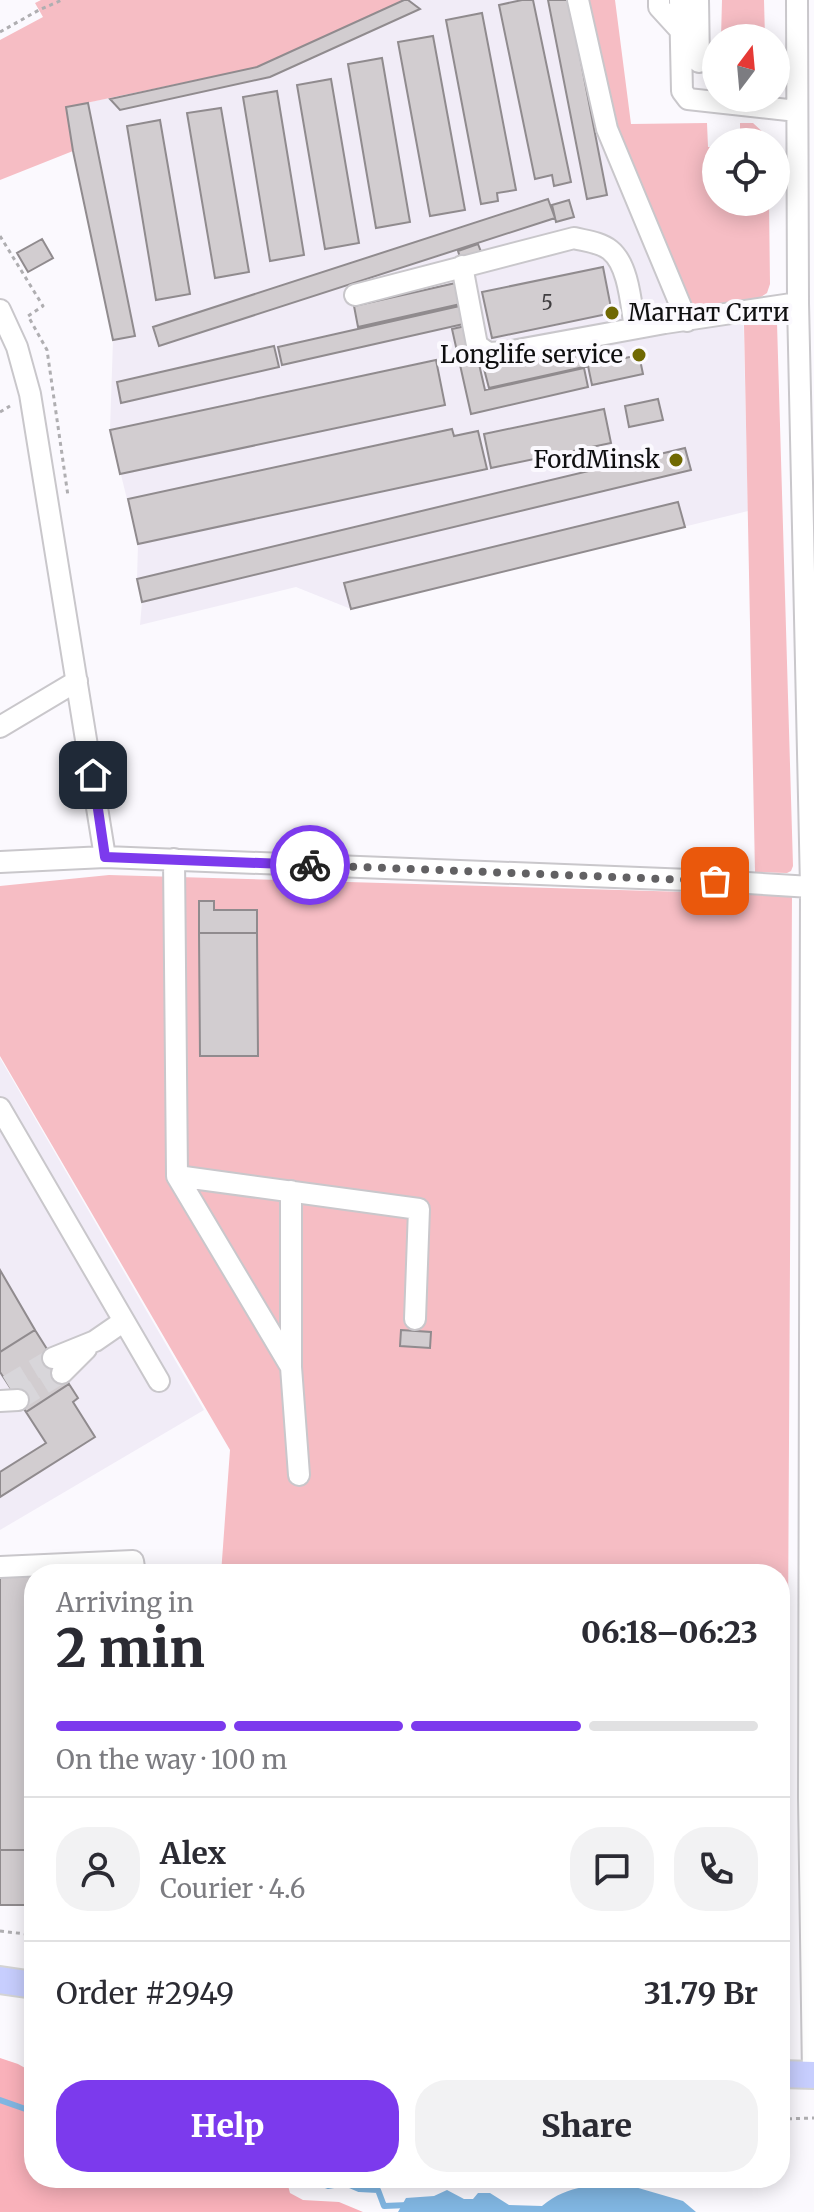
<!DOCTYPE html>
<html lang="en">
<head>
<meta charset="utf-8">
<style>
  body { margin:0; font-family:Merriweather,serif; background:#f2f2f3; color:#2b2b33; height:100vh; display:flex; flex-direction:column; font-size:30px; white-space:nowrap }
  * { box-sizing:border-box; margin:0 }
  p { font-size:26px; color:#7c7c81 }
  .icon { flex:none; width:44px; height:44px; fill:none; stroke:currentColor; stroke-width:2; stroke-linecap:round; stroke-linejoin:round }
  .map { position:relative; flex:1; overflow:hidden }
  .details { position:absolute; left:24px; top:1564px; width:766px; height:624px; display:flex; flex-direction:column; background:#fff; border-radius:32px; box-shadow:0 4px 20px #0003 }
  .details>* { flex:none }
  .needle { width:52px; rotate:16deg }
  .tools { position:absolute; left:702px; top:24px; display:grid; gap:16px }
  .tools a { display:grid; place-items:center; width:88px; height:88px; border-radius:50%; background:#fff; box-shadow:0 4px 20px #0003; font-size:40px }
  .pin { position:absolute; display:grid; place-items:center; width:68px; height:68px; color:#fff; margin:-34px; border-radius:16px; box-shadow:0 4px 12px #0006 }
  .courier { position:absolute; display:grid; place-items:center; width:80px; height:80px; margin:-40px; border:6px solid #7c3aed; border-radius:50%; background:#fff; color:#222; box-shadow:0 2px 10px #0007 }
  .head em { font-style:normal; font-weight:800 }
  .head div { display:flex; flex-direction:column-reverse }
  .head { display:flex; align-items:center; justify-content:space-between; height:136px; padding:0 32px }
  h1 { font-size:52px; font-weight:800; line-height:60px }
  .bar { display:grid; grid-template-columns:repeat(4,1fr); gap:12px 8px; align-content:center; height:96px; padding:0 32px }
  .bar i { height:10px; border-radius:6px; background:#e1e1e2 }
  .bar .on { background:#7c3aed }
  .bar p { grid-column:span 4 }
  .line { display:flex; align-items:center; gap:20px; padding:0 32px; border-top:2px solid #e1e1e2 }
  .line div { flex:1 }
  .round { display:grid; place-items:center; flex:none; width:84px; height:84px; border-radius:32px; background:#f2f2f3 }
  .button { display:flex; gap:16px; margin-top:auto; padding:16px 32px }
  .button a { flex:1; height:92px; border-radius:32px; background:#7c3aed; color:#fff; font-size:32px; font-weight:800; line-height:92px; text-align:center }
  .button a+a { background:#f2f2f3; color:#2b2b33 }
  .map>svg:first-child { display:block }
  .built { fill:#f1ecf7 }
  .green { fill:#f6bdc4 }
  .forest { fill:#f9b1ba }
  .water { fill:#81b6e2 }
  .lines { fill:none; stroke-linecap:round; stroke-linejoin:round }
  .stream { stroke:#81b6e2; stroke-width:6 }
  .building { fill:#d2cdd0; stroke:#908b8e; stroke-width:2 }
  .minor-tunnel { stroke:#d8d6da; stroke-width:20; stroke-dasharray:20 10; stroke-linecap:butt }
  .minor-casing { stroke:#c9c7cb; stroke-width:24 }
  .major-casing { stroke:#d4d4d4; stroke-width:30 }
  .path { stroke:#afaeb1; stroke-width:3; stroke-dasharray:4 4; stroke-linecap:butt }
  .minor { stroke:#fff; stroke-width:20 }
  .major { stroke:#c7cefe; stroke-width:26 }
  .done { stroke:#626163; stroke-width:8; stroke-dasharray:0 14.4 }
  .route { stroke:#7c3aed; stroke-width:10 }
  .poi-dot { fill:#706902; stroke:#fbf9fe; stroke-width:3 }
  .labels { text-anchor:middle; stroke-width:8; stroke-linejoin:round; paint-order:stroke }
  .number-label { font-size:20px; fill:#403e40 }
  .poi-label { font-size:24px; fill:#0f0f10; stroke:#fbf9fe; text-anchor:end }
</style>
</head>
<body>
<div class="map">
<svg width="814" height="2212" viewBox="0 0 814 2212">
  <rect width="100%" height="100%" fill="#fbf9fe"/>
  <path class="built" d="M404 0H588L619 134 688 301 697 306 707 308 743 302 748 511 351 609 296 587 140 625 142 602 137 579 138 544 110 430 113 340 73 151 66 107 257 67Z
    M0 1058 204 1410 0 1530Z"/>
  <path class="green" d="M41 0H404L257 67 67 107 73 151 0 180V40L43 17 35 3Z
    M588 0H615L631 124 707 123 708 147H716V202H769L770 284 767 293 758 299 707 307 697 306 688 300 620 134Z
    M722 0H764L765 38H721Z
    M740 123H753L766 135 768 142H740Z
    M777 323 793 866 791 871 787 873 755 872 744 325Z
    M109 875 792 895 786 1989 780 2008V1574H221L230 1450 0 1056V886Z"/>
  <path class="forest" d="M0 2058 18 2064 34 2073V2178H286L290 2193 303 2200 339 2202 363 2212H0Z"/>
  <path class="water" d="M628 2185 683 2201 696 2212H398L406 2198 434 2196 447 2190 464 2199H473L478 2193H490L509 2205 542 2206C570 2183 594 2186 628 2185Z"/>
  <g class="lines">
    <path class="stream" d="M0 2100 34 2112
      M302 2178 309 2179 328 2186 345 2183 359 2189 378 2190 384 2206 408 2205"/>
  </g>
  <path class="building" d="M404 0H408L420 9 270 77 120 110 110 99 257 67Z
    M522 0H533L571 182 554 186 552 175 535 179 499 5Z
    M548 0H569L607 195 587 199Z
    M482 13 516 190 497 193 498 201 481 204 446 20Z
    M433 36 465 210 430 216 398 42Z
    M382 58 410 222 376 228 348 64Z
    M331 79 359 243 325 249 297 85Z
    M277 91 304 255 270 261 243 97Z
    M88 103 135 336 113 340 73 151 66 107Z
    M221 108 249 272 215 278 187 113Z
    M160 120 190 294 156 300 127 126Z
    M548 199 555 218 159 346 153 327Z
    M569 200 574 217 556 222 552 205Z
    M42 239 53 258 28 272 17 253Z
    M478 244 483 257 462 264 458 251Z
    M603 267 612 313 492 338 482 292Z
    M460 282 465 303 358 327 354 306Z
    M464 305 468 323 282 365 278 347Z
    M470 325 485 390 584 368 588 387 471 414 452 329Z
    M274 346 279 367 121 403 117 382Z
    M583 347 588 366 489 388 484 369Z
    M639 355 643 374 592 385 588 366Z
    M436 360 445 405 120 474 110 430Z
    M658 399 663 420 629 427 625 406Z
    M604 409 611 443 491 468 484 434Z
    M452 429 454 436 478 431 487 469 138 544 128 499Z
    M685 448 691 470 142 602 137 579Z
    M678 502 685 527 351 609 344 583Z
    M199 901H214V910H257V933H199Z
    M199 933H257L258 1056H200Z
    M0 1270 35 1330 0 1352Z
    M35 1330 69 1384 26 1412 0 1372V1352Z
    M401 1330 431 1332 430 1348 400 1346Z
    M69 1384 78 1398 73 1402 95 1437 0 1497V1472L46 1443 26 1412Z
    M0 1572 123 1573 34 1574V1850H0Z
    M0 1850H34V1905H0Z"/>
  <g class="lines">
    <path class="minor-tunnel" d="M8 1385 53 1358
      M18 1400 62 1373"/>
    <defs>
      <path id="minor" d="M578 0 607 129 687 321
        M659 0V7L680 30
        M680 0 682 91 688 99 797 111
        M698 0 699 62
        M797 0 798 303 811 887 809 1798 813 2075
        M776 72 797 74
        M462 266 477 345 488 353 507 352 665 323 798 303
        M355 295 574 238C586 241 600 242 610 250 629 265 631 305 635 328
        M0 310 17 347 30 394 105 857
        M0 727 77 681
        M174 859 177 1176 291 1367 299 1475
        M0 862 105 857 715 881 811 887
        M0 1108 159 1381
        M177 1176 419 1209 415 1319
        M291 1191V1367
        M53 1358 95 1341 124 1321
        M62 1373 86 1349
        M0 1401 18 1400
        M0 1567 133 1561 135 1574"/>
      <path id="major" d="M0 1980 34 1985
        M780 2074 814 2075"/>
    </defs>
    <use href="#minor" class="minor-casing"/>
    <use href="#major" class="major-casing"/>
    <path class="path" d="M0 32 39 10 62 0
      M0 236 43 306 28 316 47 350 68 496
      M0 412 10 406
      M0 1931 34 1935
      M780 2119 814 2118"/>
    <use href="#minor" class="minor"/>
    <use href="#major" class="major"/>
  </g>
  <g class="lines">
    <path class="done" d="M310 865 715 881"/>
    <path class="route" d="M93 775 105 857 310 865"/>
  </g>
  <g class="poi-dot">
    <circle cx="612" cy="313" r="8"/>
    <circle cx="639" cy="355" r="8"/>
    <circle cx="676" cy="460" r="8"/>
  </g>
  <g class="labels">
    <g class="number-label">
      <text x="547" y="310">5</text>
    </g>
    <g class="poi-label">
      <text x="628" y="321" text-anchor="start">Магнат Cити</text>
      <text x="623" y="363">Longlife service</text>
      <text x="660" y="468">FordMinsk</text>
    </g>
  </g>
</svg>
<div class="tools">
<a><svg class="needle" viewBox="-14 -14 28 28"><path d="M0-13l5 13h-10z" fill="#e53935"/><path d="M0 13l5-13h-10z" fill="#7c7c81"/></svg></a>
<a><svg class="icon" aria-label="locate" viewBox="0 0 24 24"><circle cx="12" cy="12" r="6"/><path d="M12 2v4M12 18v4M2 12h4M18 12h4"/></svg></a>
</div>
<div class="pin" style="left:715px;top:881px;background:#ea580c"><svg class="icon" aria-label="bag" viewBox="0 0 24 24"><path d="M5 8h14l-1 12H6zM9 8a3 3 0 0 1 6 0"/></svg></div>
<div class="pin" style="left:93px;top:775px;background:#1f2937"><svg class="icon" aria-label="home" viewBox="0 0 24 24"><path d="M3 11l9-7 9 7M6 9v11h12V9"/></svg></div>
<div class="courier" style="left:310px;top:865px"><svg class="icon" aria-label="bike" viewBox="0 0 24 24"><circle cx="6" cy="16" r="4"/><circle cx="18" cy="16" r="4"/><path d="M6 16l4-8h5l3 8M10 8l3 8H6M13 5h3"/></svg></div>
<section class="details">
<div class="head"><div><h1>2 min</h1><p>Arriving in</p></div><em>06:18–06:23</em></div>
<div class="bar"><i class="on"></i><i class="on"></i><i class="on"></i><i></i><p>On the way · 100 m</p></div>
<div class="line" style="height:144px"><a class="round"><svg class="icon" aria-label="person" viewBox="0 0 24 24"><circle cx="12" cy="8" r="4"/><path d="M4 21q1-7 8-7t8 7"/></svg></a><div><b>Alex</b><p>Courier · 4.6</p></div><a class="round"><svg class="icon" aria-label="chat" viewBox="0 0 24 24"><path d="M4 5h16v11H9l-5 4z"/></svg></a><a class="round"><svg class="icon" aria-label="phone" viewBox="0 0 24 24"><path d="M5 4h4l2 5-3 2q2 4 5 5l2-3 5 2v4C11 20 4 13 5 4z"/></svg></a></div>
<div class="line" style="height:104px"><div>Order #2949</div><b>31.79 Br</b></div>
<div class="button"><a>Help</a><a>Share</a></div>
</section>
</div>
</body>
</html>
